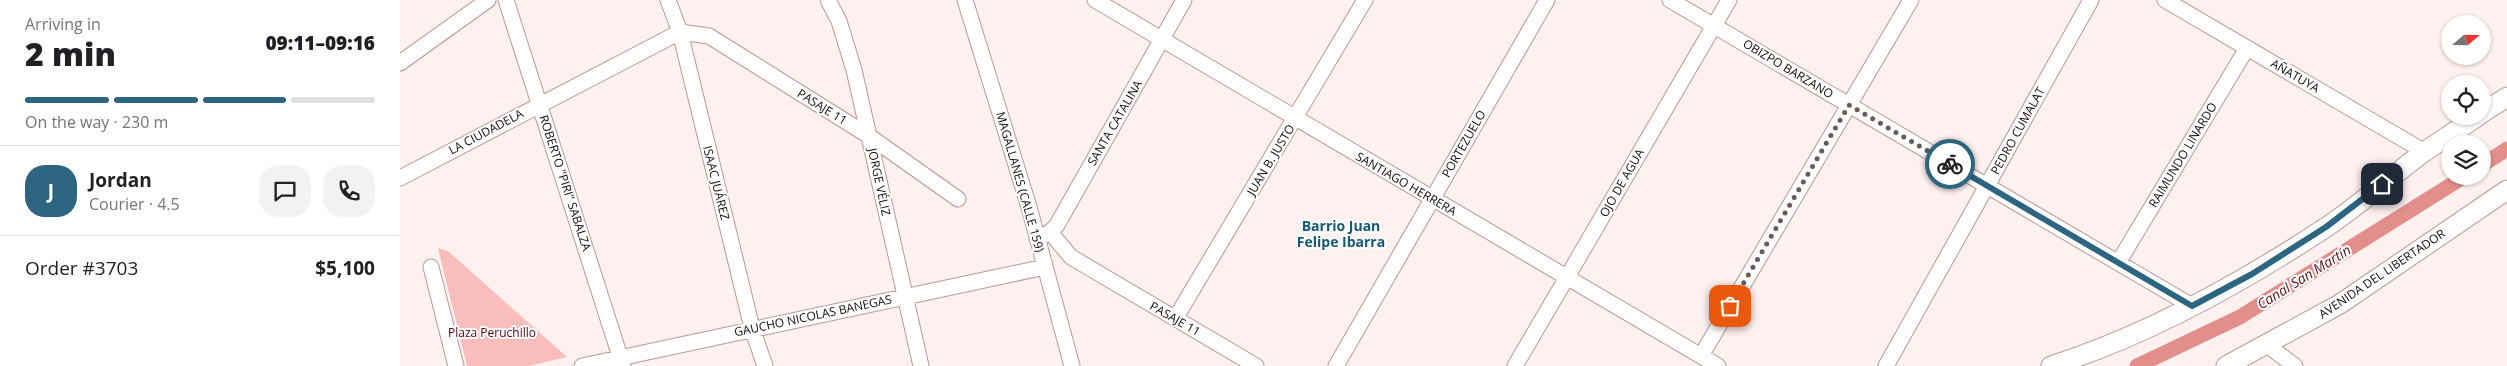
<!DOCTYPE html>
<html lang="en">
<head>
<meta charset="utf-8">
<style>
  body { margin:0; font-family:"Open Sans",sans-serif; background:#f2f2f2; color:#202124; height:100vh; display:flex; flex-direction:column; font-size:19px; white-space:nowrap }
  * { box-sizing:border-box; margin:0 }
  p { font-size:16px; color:#757577 }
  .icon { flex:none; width:28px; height:28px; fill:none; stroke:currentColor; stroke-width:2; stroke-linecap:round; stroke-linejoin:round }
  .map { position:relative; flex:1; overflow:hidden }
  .drawer { display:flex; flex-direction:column; background:#fff; width:400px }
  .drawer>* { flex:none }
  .needle { width:32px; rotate:70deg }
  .buttons { position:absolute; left:2041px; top:15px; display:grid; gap:10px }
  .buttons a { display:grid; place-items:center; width:50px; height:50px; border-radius:50%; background:#fff; box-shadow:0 1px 4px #0004; font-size:25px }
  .pin { position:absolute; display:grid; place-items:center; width:42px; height:42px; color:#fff; margin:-21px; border-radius:10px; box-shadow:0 2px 8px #0006 }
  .courier { position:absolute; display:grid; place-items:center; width:50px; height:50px; margin:-25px; border:4px solid #2d647f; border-radius:50%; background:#fff; color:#222; box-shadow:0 1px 6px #0007 }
  .summary em { font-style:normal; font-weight:800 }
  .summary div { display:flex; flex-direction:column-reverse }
  .summary { display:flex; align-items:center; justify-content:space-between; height:85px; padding:0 25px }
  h1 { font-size:32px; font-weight:800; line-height:38px }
  .bar { display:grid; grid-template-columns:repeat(4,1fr); gap:8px 5px; align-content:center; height:60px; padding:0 25px }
  .bar i { height:6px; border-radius:4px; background:#e0e0e0 }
  .bar .active { background:#2d647f }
  .bar p { grid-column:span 4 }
  .line { display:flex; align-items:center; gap:12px; padding:0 25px; border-top:1px solid #e0e0e0 }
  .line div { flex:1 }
  .round { display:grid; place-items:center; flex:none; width:52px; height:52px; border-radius:20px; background:#f2f2f2 }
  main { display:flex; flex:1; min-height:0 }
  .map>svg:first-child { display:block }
  .green { fill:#f9bdbb }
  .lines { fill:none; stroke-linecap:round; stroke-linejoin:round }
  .canal { stroke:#e28e8b; stroke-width:15 }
  .minor-casing { stroke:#b79896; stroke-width:17 }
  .tertiary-casing { stroke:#b79896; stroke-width:21 }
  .minor { stroke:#fff; stroke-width:15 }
  .tertiary { stroke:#fff; stroke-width:19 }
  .done { stroke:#675b5a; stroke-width:5; stroke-dasharray:0 9 }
  .route { stroke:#2d647f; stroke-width:6 }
  .labels { text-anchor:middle; stroke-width:4; stroke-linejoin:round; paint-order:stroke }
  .street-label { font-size:12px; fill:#150a0a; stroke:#fff }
  .park-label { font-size:12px; fill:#51050f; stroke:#fff }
  .neighbourhood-label { font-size:14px; font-weight:bold; fill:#135874; stroke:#fff }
  .water-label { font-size:14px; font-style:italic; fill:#5c1218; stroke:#fff }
</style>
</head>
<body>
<main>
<section class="drawer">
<div class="summary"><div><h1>2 min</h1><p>Arriving in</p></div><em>09:11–09:16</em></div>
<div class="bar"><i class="active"></i><i class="active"></i><i class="active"></i><i></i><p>On the way · 230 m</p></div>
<div class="line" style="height:90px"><b class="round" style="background:#2d647f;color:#fff">J</b><div><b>Jordan</b><p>Courier · 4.5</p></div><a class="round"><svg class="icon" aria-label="chat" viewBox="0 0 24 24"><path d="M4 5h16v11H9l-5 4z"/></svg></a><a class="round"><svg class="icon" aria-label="phone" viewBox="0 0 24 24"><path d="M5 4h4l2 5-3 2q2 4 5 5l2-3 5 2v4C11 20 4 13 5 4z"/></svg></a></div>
<div class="line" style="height:65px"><div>Order #3703</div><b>$5,100</b></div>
</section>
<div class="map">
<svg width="2107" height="366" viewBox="0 0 2107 366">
  <rect width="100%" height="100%" fill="#fff1f0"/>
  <path class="green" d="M38 248 49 252 167 357 129 366H67Z"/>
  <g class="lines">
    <path class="canal" d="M2082 165 2107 149
      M1737 366 1840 317 2065 176"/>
    <defs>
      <path id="minor" d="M106 0 223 366
        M268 0 280 32 352 328 365 366
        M428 0 439 21 454 70 521 366
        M565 0 629 207 672 366
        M695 0 1318 366
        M1270 0 1792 306
        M1765 0 2025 152
        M0 63 88 0
        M0 178 280 32 309 36 469 136 558 199
        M650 232 671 257 856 366
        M637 239 650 232 657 225 784 0
        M1718 263 1847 48
        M31 267 56 366
        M775 319 965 0
        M1867 345 1895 366
        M1301 356 1511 0
        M182 366 645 267
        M936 366 1147 0
        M1115 366 1329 0
        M1486 366 1691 0"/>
      <path id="tertiary" d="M2082 113 2107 97
        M1651 366C1748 335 1840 284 1925 228 1960 205 1991 176 2024 152 2042 140 2060 128 2078 116
        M1826 366 1940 304 2107 190"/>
    </defs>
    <use href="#minor" class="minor-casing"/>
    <use href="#tertiary" class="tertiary-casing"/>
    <use href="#minor" class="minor"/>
    <use href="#tertiary" class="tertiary"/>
  </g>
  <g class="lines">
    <path class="done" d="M1330 306 1449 105 1550 164"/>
    <path class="route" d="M1550 164 1792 306 1852 274 1926 227 1982 184"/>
  </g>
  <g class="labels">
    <g class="street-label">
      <text transform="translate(1388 69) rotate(31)" y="4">OBIZPO BARZANO</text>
      <text transform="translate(1895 76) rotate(30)" y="4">AÑATUYA</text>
      <text transform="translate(422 107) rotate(32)" y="4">PASAJE 11</text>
      <text transform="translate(715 123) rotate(-60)" y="4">SANTA CATALINA</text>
      <text transform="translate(1618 131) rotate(-61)" y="4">PEDRO CUMALAT</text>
      <text transform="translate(86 132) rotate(-28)" y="4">LA CIUDADELA</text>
      <text transform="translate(1064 144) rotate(-60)" y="4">PORTEZUELO</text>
      <text transform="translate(1783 155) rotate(-59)" y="4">RAIMUNDO LINARDO</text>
      <text transform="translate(871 160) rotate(-59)" y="4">JUAN B. JUSTO</text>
      <text transform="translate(479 182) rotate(78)" y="4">JORGE VÉLIZ</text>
      <text transform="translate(620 182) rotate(74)" y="4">MAGALLANES (CALLE 159)</text>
      <text transform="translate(165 183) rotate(72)" y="4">ROBERTO "PIRI" SABALZA</text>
      <text transform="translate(316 183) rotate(76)" y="4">ISAAC JUÁREZ</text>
      <text transform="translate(1222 183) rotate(-60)" y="4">OJO DE AGUA</text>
      <text transform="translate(1006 184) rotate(30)" y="4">SANTIAGO HERRERA</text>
      <text transform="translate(1982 274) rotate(-34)" y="4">AVENIDA DEL LIBERTADOR</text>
      <text transform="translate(413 316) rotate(-12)" y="4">GAUCHO NICOLAS BANEGAS</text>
      <text transform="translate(775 319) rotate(30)" y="4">PASAJE 11</text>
    </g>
    <g class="park-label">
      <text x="92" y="337">Plaza Peruchillo</text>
    </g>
    <g class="neighbourhood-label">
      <text x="941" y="231">Barrio Juan<tspan x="941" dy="16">Felipe Ibarra</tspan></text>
    </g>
    <g class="water-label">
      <text transform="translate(1904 277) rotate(-32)" y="5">Canal San Martín</text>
    </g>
  </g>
</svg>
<div class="buttons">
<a><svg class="needle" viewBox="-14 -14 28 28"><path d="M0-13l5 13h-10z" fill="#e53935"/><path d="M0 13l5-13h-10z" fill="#757577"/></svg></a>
<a><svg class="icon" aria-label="locate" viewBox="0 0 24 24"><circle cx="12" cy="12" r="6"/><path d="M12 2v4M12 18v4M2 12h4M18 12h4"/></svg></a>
<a><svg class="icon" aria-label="layers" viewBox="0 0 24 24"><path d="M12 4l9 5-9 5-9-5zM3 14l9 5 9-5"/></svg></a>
</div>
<div class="pin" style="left:1330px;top:306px;background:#ea580c"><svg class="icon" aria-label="bag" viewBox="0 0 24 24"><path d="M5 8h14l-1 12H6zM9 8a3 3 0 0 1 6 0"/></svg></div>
<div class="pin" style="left:1982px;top:184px;background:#1f2937"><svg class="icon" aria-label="home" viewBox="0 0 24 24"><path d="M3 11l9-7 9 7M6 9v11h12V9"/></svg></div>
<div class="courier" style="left:1550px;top:164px"><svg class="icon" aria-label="bike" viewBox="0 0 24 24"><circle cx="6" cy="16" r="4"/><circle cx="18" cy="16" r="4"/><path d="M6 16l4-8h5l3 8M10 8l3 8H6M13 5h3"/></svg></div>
</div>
</main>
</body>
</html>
